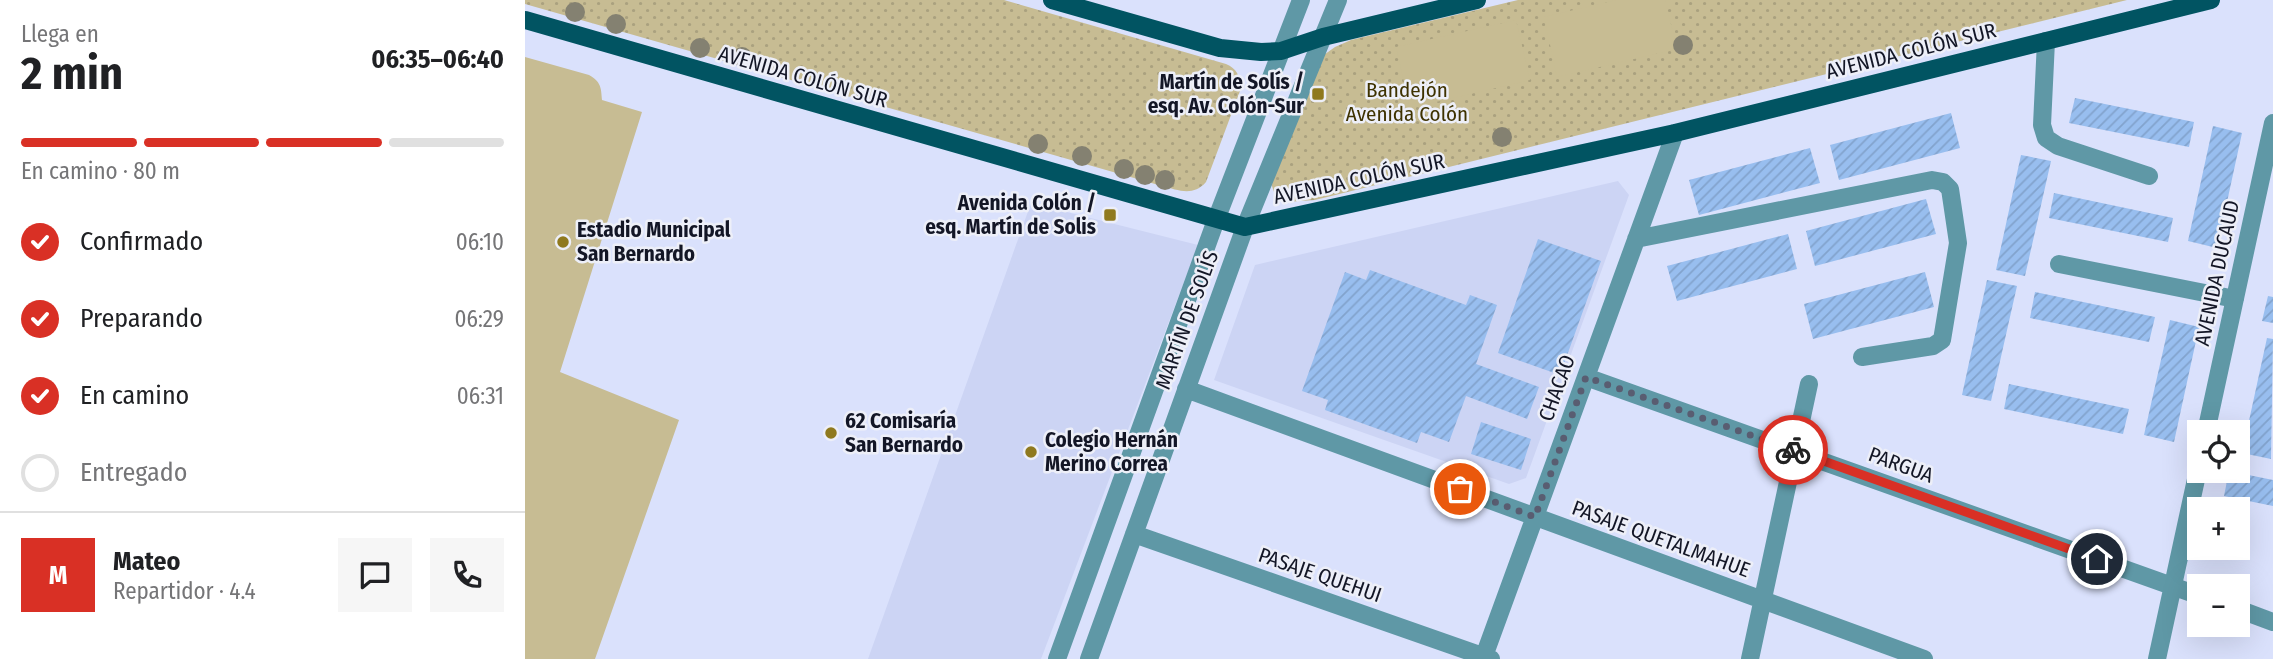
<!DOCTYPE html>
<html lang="es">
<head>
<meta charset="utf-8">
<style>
  body { margin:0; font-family:"Fira Sans Condensed",sans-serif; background:#f6f6f6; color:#202124; height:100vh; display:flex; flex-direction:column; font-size:26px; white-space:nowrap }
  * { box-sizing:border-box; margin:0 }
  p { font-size:23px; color:#757577 }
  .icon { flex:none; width:38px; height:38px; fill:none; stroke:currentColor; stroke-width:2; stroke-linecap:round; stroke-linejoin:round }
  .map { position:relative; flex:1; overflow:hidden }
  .drawer { display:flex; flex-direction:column; background:#fff; width:525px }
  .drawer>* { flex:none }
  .buttons { position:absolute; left:1662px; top:420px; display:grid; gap:14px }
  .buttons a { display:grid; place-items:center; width:63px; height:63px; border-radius:0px; background:#fff; box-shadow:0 7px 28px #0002; font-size:35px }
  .pin { position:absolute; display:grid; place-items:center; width:60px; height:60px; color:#fff; margin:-30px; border:4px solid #fff; border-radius:50%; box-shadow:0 2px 7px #0007 }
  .courier { position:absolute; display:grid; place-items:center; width:70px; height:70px; margin:-35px; border:5px solid #d93025; border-radius:50%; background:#fff; color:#222; box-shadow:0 2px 9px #0007 }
  .headline em { font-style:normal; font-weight:700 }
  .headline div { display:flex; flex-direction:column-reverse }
  .headline { display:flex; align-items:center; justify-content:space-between; height:119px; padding:0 21px }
  h1 { font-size:46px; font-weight:700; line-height:52px }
  .bar { display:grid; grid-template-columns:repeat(4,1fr); gap:10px 7px; align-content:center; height:84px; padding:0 21px }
  .bar i { height:9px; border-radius:5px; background:#e0e0e0 }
  .bar .current { background:#d93025 }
  .bar p { grid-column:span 4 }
  .line { display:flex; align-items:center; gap:18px; padding:0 21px; border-top:2px solid #e0e0e0 }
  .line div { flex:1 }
  .round { display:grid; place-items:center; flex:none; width:74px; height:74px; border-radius:0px; background:#f6f6f6 }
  ol { padding:0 21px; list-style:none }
  li { display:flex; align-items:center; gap:21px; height:77px }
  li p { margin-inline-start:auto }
  li .icon { padding:7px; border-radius:50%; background:#d93025; color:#fff; stroke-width:4 }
  li:last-child { color:#757577 }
  li i { width:38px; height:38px; border:4px solid #e0e0e0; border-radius:50% }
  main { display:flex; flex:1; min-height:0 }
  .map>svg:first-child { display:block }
  .built { fill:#ccd4f4 }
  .park { fill:url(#park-dots) }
  .pitch { fill:#c7bc93 }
  .building { fill:url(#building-hatch) }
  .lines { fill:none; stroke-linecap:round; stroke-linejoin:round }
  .minor { stroke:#5f98a6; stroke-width:18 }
  .major { stroke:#015462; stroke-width:18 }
  .tree { fill:#848171 }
  .done { stroke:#595d71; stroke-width:7; stroke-dasharray:0 12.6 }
  .route { stroke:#d93025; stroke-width:9 }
  .poi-dot { fill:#8f791e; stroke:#edeff8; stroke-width:2.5 }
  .labels { text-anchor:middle; stroke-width:5; stroke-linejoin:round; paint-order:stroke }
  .street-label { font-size:21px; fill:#131626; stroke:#edeff8 }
  .poi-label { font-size:21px; font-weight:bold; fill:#131626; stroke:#edeff8; text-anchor:start }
  .park-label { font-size:21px; fill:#3e3200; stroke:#edeff8 }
</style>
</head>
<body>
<main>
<section class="drawer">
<div class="headline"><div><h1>2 min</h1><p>Llega en</p></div><em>06:35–06:40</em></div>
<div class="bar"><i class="current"></i><i class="current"></i><i class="current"></i><i></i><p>En camino · 80 m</p></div>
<ol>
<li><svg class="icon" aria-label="check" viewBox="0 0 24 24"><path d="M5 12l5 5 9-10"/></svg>Confirmado<p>06:10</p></li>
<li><svg class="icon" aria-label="check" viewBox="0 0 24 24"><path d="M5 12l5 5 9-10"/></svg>Preparando<p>06:29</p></li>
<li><svg class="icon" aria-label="check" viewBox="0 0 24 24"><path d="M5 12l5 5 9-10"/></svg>En camino<p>06:31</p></li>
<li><i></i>Entregado</li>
</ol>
<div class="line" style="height:126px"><b class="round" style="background:#d93025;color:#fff">M</b><div><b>Mateo</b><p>Repartidor · 4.4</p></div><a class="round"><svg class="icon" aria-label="chat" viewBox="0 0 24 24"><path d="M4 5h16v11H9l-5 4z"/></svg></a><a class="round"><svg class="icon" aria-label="phone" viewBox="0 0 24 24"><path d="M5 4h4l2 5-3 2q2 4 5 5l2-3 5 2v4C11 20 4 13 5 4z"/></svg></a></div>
</section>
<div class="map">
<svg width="1748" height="659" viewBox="0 0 1748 659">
  <defs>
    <pattern id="park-dots" width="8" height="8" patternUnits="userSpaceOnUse" patternTransform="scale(1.75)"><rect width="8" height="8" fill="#c7bc93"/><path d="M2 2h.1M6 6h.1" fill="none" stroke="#aaa17f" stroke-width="1.8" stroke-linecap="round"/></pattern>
    <pattern id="building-hatch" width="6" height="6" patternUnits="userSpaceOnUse" patternTransform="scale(1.75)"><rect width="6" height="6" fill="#98beef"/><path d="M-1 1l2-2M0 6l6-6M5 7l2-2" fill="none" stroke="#82a3cd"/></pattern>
  </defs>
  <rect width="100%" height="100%" fill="#dae1fc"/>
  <path class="built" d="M1093 181 1104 195 1001 478 984 484 689 380 730 265Z
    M506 203 673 245 516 659H343Z"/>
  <path class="park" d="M0 0H479L701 64C713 69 716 78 715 91L681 182C668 197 653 190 637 186L0 4Z
    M993 0H1602L790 200 762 202 750 195 746 183 796 57 810 47 826 40Z"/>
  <path class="pitch" d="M1091 0H1140L1152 49 1032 77 1019 17Z
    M991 20 1005 80 885 108 871 47Z
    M0 57 64 75C76 82 76 87 77 100L117 112 35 372 154 420 70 659H0Z"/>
  <path class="building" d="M1550 98 1669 122 1664 147 1544 123Z
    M1426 113 1435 148 1314 180 1305 145Z
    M1688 126 1717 133 1692 248 1663 241Z
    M1285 148 1295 183 1174 215 1164 180Z
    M1496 155 1526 161 1500 276 1471 270Z
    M1529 193 1648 218 1643 242 1524 218Z
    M1401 199 1411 234 1290 266 1281 231Z
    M1263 234 1272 269 1152 301 1142 266Z
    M1013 239 1076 261 1035 375 973 353Z
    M845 270 941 305 945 295 972 305 951 364 1014 387 1002 419 941 396 924 442 896 432 892 443 800 410 803 400 777 391 820 272 841 280Z
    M1400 272 1409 307 1288 339 1279 304Z
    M1462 280 1492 286 1466 401 1437 395Z
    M1510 292 1630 317 1624 342 1505 318Z
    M1743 296 1748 297V323L1737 321Z
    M1645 320 1674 327 1649 442 1619 435Z
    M1742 338 1748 339 1746 459 1717 453Z
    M1484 384 1604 409 1598 434 1479 409Z
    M956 422 1006 439 996 470 946 454Z
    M1704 471 1748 480V506L1699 496Z"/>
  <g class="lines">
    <path class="minor" d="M1521 41 1517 125 1521 138 1533 146 1624 176
      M1111 239 1407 180 1418 182 1425 189 1433 243 1417 340 1408 346 1337 357
      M1534 264 1710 299
      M1061 377 1675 596
      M661 389 1399 659
      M1681 432 1748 123
      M609 534 966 659
      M1713 609 1748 622
      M532 659 691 220 776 0
      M564 659 720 227 813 0
      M958 659 1150 133
      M1225 659 1284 384
      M1632 659 1675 461"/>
    <path class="major" d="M527 0 695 48 736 52 756 51 798 37 952 0
      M0 20 720 227 1150 133 1686 0"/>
  </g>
  <g class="tree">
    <circle cx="50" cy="12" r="10"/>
    <circle cx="91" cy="24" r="10"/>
    <circle cx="1158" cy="45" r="10"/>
    <circle cx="175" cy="48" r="10"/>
    <circle cx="217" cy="57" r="10"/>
    <circle cx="977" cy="137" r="10"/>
    <circle cx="513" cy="144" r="10"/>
    <circle cx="557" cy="156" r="10"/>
    <circle cx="599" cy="169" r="10"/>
    <circle cx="620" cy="175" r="10"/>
    <circle cx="640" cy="180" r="10"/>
  </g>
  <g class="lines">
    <path class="done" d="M935 489 1010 517 1061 377 1268 450"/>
    <path class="route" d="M1268 450 1572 559"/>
  </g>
  <g class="poi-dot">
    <rect x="786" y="87" width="14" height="14" rx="3.5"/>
    <rect x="578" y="208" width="14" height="14" rx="3.5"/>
    <circle cx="38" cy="242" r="7"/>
    <circle cx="306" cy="433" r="7"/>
    <circle cx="506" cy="452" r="7"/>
  </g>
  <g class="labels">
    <g class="street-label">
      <text transform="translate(1386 51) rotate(-14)" y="7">AVENIDA COLÓN SUR</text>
      <text transform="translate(278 77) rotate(16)" y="7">AVENIDA COLÓN SUR</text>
      <text transform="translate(834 179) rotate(-12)" y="7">AVENIDA COLÓN SUR</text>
      <text transform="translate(1692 273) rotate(-78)" y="7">AVENIDA DUCAUD</text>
      <text transform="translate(662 320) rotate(-70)" y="7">MARTÍN DE SOLÍS</text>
      <text transform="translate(1032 388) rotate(-70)" y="7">CHACAO</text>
      <text transform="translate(1376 465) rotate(20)" y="7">PARGUA</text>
      <text transform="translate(1136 539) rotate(20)" y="7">PASAJE QUETALMAHUE</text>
      <text transform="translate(795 575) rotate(19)" y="7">PASAJE QUEHUI</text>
    </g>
    <g class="poi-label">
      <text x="779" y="89" text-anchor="end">Martín de Solís /<tspan x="779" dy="24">esq. Av. Colón-Sur</tspan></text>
      <text x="571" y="210" text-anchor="end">Avenida Colón /<tspan x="571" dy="24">esq. Martín de Solis</tspan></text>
      <text x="52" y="237">Estadio Municipal<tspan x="52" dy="24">San Bernardo</tspan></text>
      <text x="320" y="428">62 Comisaría<tspan x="320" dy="24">San Bernardo</tspan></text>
      <text x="520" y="447">Colegio Hernán<tspan x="520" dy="24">Merino Correa</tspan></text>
    </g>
    <g class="park-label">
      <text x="882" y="97">Bandejón<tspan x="882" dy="24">Avenida Colón</tspan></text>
    </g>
  </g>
</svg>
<div class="buttons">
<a><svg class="icon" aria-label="locate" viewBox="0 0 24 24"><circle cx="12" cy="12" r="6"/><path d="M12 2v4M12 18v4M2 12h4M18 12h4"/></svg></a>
<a>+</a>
<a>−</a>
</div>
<div class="pin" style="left:935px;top:489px;background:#ea580c"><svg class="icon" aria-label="bag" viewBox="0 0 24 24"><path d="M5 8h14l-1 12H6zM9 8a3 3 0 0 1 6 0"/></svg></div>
<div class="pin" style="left:1572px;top:559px;background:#1f2937"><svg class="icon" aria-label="home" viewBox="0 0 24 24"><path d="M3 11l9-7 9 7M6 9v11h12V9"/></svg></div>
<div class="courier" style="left:1268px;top:450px"><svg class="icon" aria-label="bike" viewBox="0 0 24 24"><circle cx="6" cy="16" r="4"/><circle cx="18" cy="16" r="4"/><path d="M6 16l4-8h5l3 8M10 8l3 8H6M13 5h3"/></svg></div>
</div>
</main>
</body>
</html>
